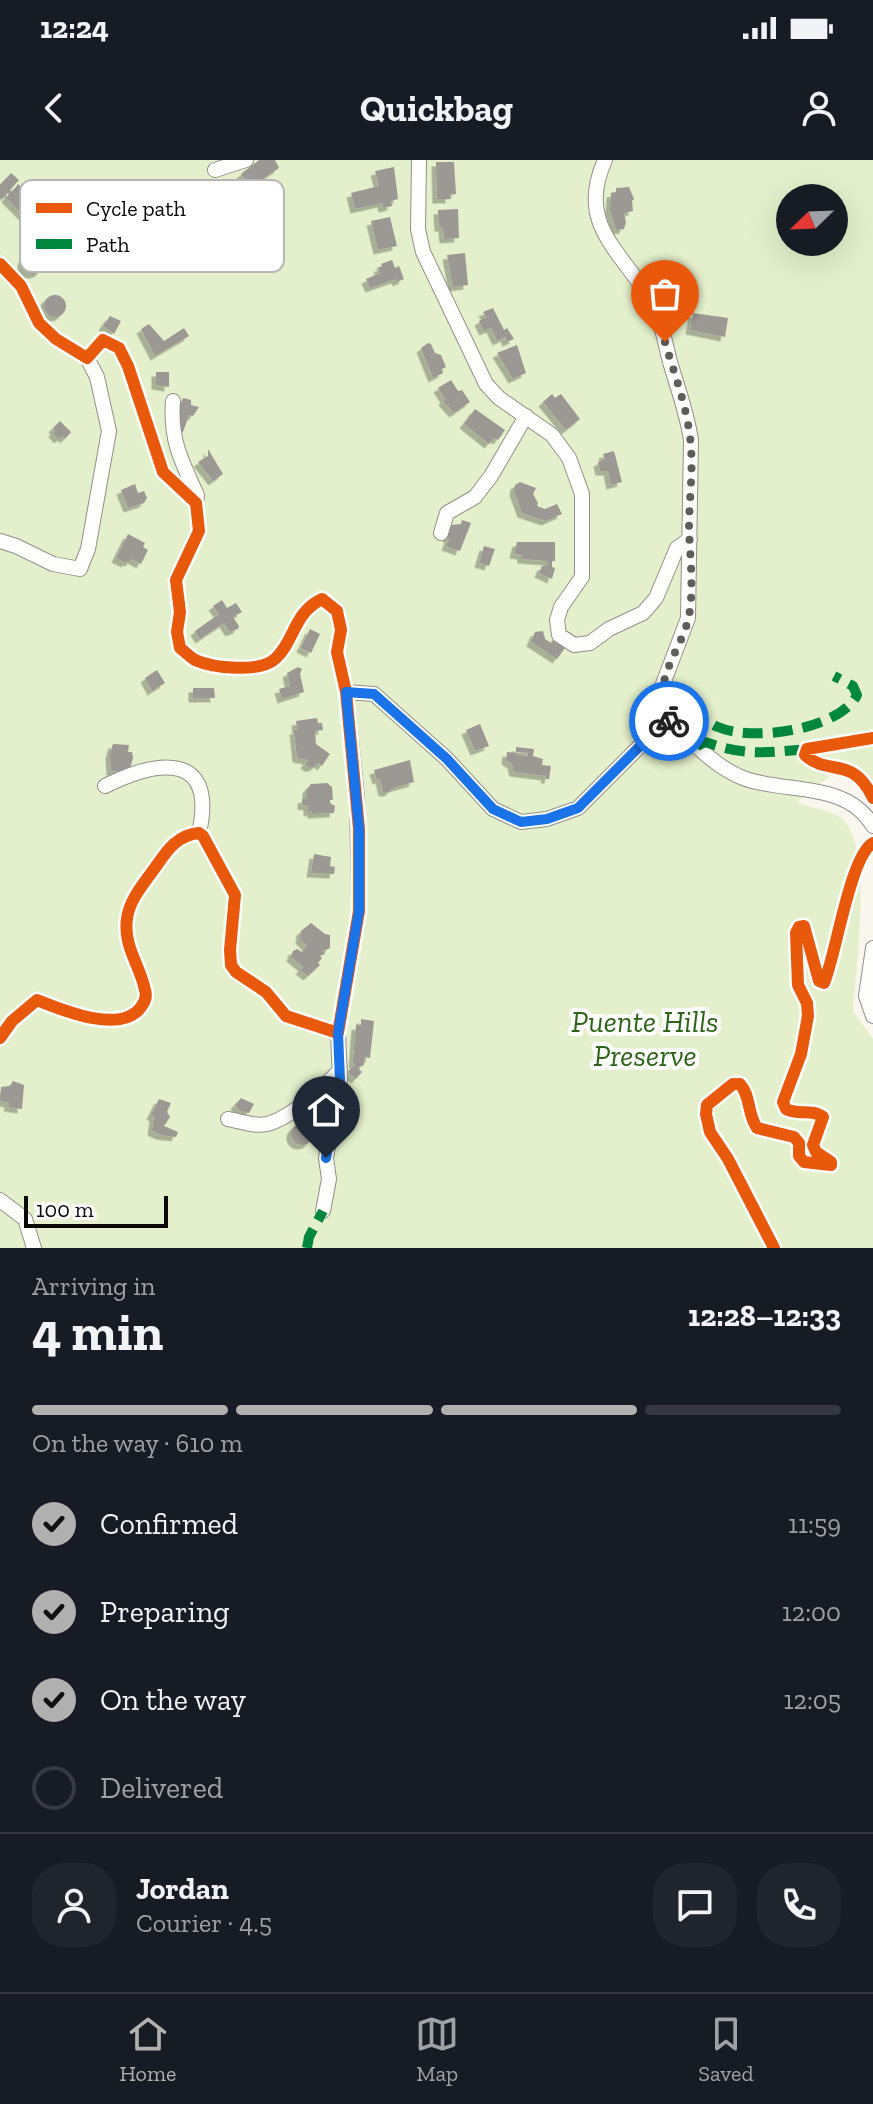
<!DOCTYPE html>
<html lang="en">
<head>
<meta charset="utf-8">
<style>
  body { margin:0; font-family:"Zilla Slab",serif; background:#20242c; color:#f1f3f6; height:100vh; display:flex; flex-direction:column; font-size:30px; white-space:nowrap }
  * { box-sizing:border-box; margin:0 }
  p { font-size:26px; color:#9ea1a6 }
  .icon { flex:none; width:44px; height:44px; fill:none; stroke:currentColor; stroke-width:2; stroke-linecap:round; stroke-linejoin:round }
  .map { position:relative; height:1088px; overflow:hidden }
  .panel { display:flex; flex-direction:column; background:#171b24; flex:1 }
  .panel>* { flex:none }
  .needle { width:52px; rotate:247deg }
  .buttons { position:absolute; left:776px; top:24px; display:grid; gap:16px }
  .buttons a { display:grid; place-items:center; width:72px; height:72px; border-radius:50%; background:#171b24; box-shadow:0 8px 32px #0002; font-size:40px }
  .scale { position:absolute; left:24px; bottom:20px; width:144px; box-sizing:border-box; padding-left:8px; border:4px solid #0a0a0a; border-top:0; font-size:22px; line-height:28px; white-space:nowrap; color:#0a0a0a; -webkit-text-stroke:6px #fff; paint-order:stroke }
  .pin { position:absolute; display:grid; place-items:center; width:68px; height:68px; color:#fff; margin:-82px -34px; border-radius:50% 50% 50% 0; rotate:-45deg; box-shadow:0 0 8px #0007 }
  .pin .icon { rotate:45deg }
  .courier { position:absolute; display:grid; place-items:center; width:80px; height:80px; margin:-40px; border:6px solid #1a73e8; border-radius:50%; background:#fff; color:#222; box-shadow:0 2px 10px #0007 }
  .summary em { font-style:normal; font-weight:700 }
  .summary div { display:flex; flex-direction:column-reverse }
  .summary { display:flex; align-items:center; justify-content:space-between; height:136px; padding:0 32px }
  h1 { font-size:52px; font-weight:700; line-height:60px }
  .bar { display:grid; grid-template-columns:repeat(4,1fr); gap:12px 8px; align-content:center; height:96px; padding:0 32px }
  .bar i { height:10px; border-radius:6px; background:#363941 }
  .bar .current { background:#afb0af }
  .bar p { grid-column:span 4 }
  .line { display:flex; align-items:center; gap:20px; padding:0 32px; border-top:2px solid #363941 }
  .line div { flex:1 }
  .round { display:grid; place-items:center; flex:none; width:84px; height:84px; border-radius:32px; background:#20242c }
  ol { padding:0 32px; list-style:none }
  li { display:flex; align-items:center; gap:24px; height:88px }
  li p { margin-inline-start:auto }
  li .icon { padding:8px; border-radius:50%; background:#afb0af; color:#111; stroke-width:4 }
  li:last-child { color:#9ea1a6 }
  li i { width:44px; height:44px; border:4px solid #363941; border-radius:50% }
  .status { display:flex; justify-content:space-between; align-items:center; height:56px; padding:0 40px; background:#171b24; direction:ltr }
  .status svg { height:22px; fill:currentColor }
  header { display:flex; justify-content:space-between; align-items:center; height:104px; padding:0 32px; background:#171b24; font-size:36px; font-weight:700 }
  .dock { display:flex; justify-content:space-around; align-items:center; height:112px; border-top:2px solid #363941; background:#171b24; font-size:22px; color:#9ea1a6 }
  .dock a { display:grid; justify-items:center; gap:4px }
  .dock .current { color:#afb0af }
  .map>svg:first-child { display:block }
  .green { fill:#e4f0cb; fill-rule:evenodd }
  .building { fill:#9c9893; filter:url(#shadow) }
  .lines { fill:none; stroke-linecap:round; stroke-linejoin:round }
  .minor-casing { stroke:#92908c; stroke-width:16 }
  .minor { stroke:#fefefc; stroke-width:14 }
  .quiet { stroke:#00873e; stroke-width:10; stroke-dasharray:20 10; stroke-linecap:butt }
  .cycleway-casing { stroke:#fff; stroke-width:17 }
  .cycleway { stroke:#e8590c; stroke-width:12 }
  .done { stroke:#5e5d59; stroke-width:8; stroke-dasharray:0 14.4 }
  .route { stroke:#1a73e8; stroke-width:10 }
  .labels { text-anchor:middle; stroke-width:8; stroke-linejoin:round; paint-order:stroke }
  .park-label { font-size:30px; font-style:italic; fill:#2e6418; stroke:#fff }
  .key { fill:#fff; stroke:#b6b6b6; stroke-width:2 }
  .key-label { font-size:22px; fill:#0a0a0a }
</style>
</head>
<body>
<div class="status"><b>12:24</b><svg viewBox="0 0 49 12"><path d="M0 12V9h3v3zM5 12V6h3v6zM10 12V3h3v9zM15 12V0h3v12zM26 1h20v11H26zM47 4h2v5h-2z"/></svg></div>
<header><svg class="icon" aria-label="back" viewBox="0 0 24 24"><path d="M15 5l-7 7 7 7"/></svg>Quickbag<svg class="icon" aria-label="person" viewBox="0 0 24 24"><circle cx="12" cy="8" r="4"/><path d="M4 21q1-7 8-7t8 7"/></svg></header>
<div class="map">
<svg width="873" height="1088" viewBox="0 0 873 1088">
  <defs>
    <filter id="shadow"><feDropShadow dx="-4.5" dy="4.5" stdDeviation="0" flood-color="#0004"/></filter>
  </defs>
  <rect width="100%" height="100%" fill="#f9f6ed"/>
  <path class="green" d="M0 0H873V632L834 613 797 642C810 648 832 650 843 659 873 690 856 806 853 851L873 879V1088H0ZM790 38H834V82H790Z"/>
  <path class="building" d="M259 0H275L279 8 251 27 241 14Z
    M436 2H454L456 34 450 35V39H437Z
    M394 7 398 39 391 41 392 46 383 48 382 43 355 49 351 33 379 26 375 11Z
    M11 13 19 20 10 30 12 32 18 24 24 29 19 35 23 33 30 39 24 46 29 50 24 56 6 38 9 34 8 33 2 39 0 38V25Z
    M629 27 634 39 632 41 633 51 624 53 626 62 624 69 616 70 610 50 611 33 616 32V28Z
    M458 49 459 78 444 79 443 67H439L438 50Z
    M390 57 397 86 378 90 371 61Z
    M22 103a11 11 0 1 1 22 0a11 11 0 1 1-22 0Z
    M465 93 468 125 453 127 447 95Z
    M392 100 395 108 399 106 404 119 397 122 396 119 370 128 366 119 380 113 378 108 382 106 381 104Z
    M44 146a11 11 0 1 1 22 0a11 11 0 1 1-22 0Z
    M493 148 504 170 507 168 514 179 507 182 505 177 497 181 491 168 484 171 479 161 486 157 483 152Z
    M693 153 728 158 725 177 690 170Z
    M110 156 121 161 114 174 103 166Z
    M149 164 164 181 184 168 189 176 155 196 141 169Z
    M428 183 431 184 435 193 441 195 446 207 442 209 443 213 433 218 421 188Z
    M517 185 526 213 513 219 497 193Z
    M156 212H169V227L156 225Z
    M451 220 458 231 462 230 470 242 454 253 443 241 445 239 438 228Z
    M552 234 555 238 561 234 580 259 566 270 543 242Z
    M183 238 191 240V245L199 247 193 256 189 255 183 272 180 271 178 250Z
    M475 249 505 270 498 280 494 278 489 284 464 264Z
    M60 261 71 272 65 279 62 276 59 279 53 273 55 270 53 268Z
    M208 289 223 314 213 321 198 302 208 296Z
    M614 291 622 322 611 325 608 311H600L598 302 605 299 603 294Z
    M520 322 536 328 533 334 538 343 537 346 545 349 557 344 562 354 546 361 522 353 514 331 515 325Z
    M135 324 138 333 144 331 147 338 144 343 128 348 121 330Z
    M462 360 471 363 460 391 446 386 449 379 447 377 451 365 461 364Z
    M128 374 145 383 143 387 148 390 141 404 132 399 130 402 127 401 126 403 116 398Z
    M517 382H555V401H552V407L555 408 552 419 539 413 542 406 548 405V401L522 399V395L514 394Z
    M484 386 495 389 489 406 479 403Z
    M222 440 227 448 236 443 242 452 233 457 239 466 238 469 230 472 224 463 200 479 195 471 219 454 213 446Z
    M310 469 320 474 311 493 301 488Z
    M543 471 545 479 551 483 552 480 565 488 557 499 531 482 535 472Z
    M298 507 302 509 300 514 304 532 282 539 279 529 290 526 287 513Z
    M157 510 165 523 152 531 145 518Z
    M193 528H214L215 538H193Z
    M317 558 318 563H322L323 570 315 571 316 584 330 594 322 606 318 603 314 607H309L305 604 308 600 297 598 294 570H297L296 561Z
    M480 564 489 586 475 591 466 570Z
    M113 584 129 585 128 592H132L133 598 129 612 111 611 110 594Z
    M516 587 534 589 533 596 543 599 542 605 551 606 549 619H545L546 616 514 612 512 604 506 600 507 592 517 593 516 595 528 596V593L516 592Z
    M410 600 414 622 393 628 389 632H383L380 619 377 620 374 610Z
    M327 623 332 627 333 640H330V643L335 646 334 653 312 654V651L308 652V646L302 645V639L307 638V629L311 624Z
    M314 694 331 697 330 706 335 707 334 714 311 713Z
    M311 763 325 774 330 775V788L324 791 321 789 325 794 320 796 322 798 318 803 320 805 308 816 300 810 303 807 291 797 293 791 297 789 302 792 307 786 300 779 301 771Z
    M361 859 374 861 370 898 365 897 364 905 358 908 362 912 356 919 348 912 354 905 356 906 353 903 356 865 361 866Z
    M13 921 24 925 22 949 8 947 9 943 0 941 1 927 10 926Z
    M241 938 254 944 249 953 240 951 235 945Z
    M159 939 171 943 167 952 170 957 164 966 178 972 176 977 160 975 152 971 154 957 151 955Z
    M291 974a11 11 0 1 1 22 0a11 11 0 1 1-22 0Z"/>
  <g class="lines">
    <defs>
      <path id="minor" d="M419 0 418 69 423 92 486 224 499 238 552 275 569 298 582 334V417L561 447 557 460 559 475 574 485 590 483 609 469 643 453 656 438 677 388 690 379
        M605 0C573 71 631 95 657 154 663 169 666 187 670 202 678 229 687 253 691 280L688 458 663 524C661 545 668 558 683 573 700 590 720 609 743 618 785 634 846 620 873 666
        M215 10 246 0
        M0 104 21 126 39 163 56 179 87 198 103 180 119 188 128 206 163 312 196 343 199 371 176 420 180 452 177 472 180 488C184 491 190 497 195 500 213 508 259 513 275 499 295 481 293 453 322 439L337 451 341 470 337 492 346 532 357 637 359 751 338 873 340 920 326 998 329 1019 323 1051
        M173 241C170 280 181 300 197 335L196 343
        M441 373 447 353 475 337 491 316 526 256
        M0 381 16 386 53 404 80 409 88 389 109 271 97 217 87 198
        M346 532 374 534 447 599 493 649 521 662 547 659 578 648 654 572 671 560
        M105 626C159 599 217 592 199 673
        M873 788 866 836 873 856
        M0 878 12 861 37 840C62 850 121 875 141 847 145 842 147 836 145 830 140 805 123 786 127 759 129 739 146 721 157 705 168 689 178 675 199 673L203 676 235 735 230 790 231 805 236 812 266 832 286 856 338 873
        M228 959C240 961 255 967 267 964 291 958 323 928 340 910
        M0 1040 25 1059 34 1088"/>
    </defs>
    <use href="#minor" class="minor-casing"/>
    <use href="#minor" class="minor"/>
    <path class="quiet" d="M663 542 683 540C695 549 704 561 718 567 752 582 839 570 857 535L853 526 834 516
      M697 586 705 582C749 597 766 592 810 589
      M307 1088 309 1077 323 1051"/>
    <defs>
      <path id="cycleway" d="M0 104 21 126 39 163 56 179 87 198 103 180 119 188 128 206 163 312 196 343 199 371 176 420 180 452 177 472 180 488C184 491 190 497 195 500 213 508 259 513 275 499 295 481 293 453 322 439L337 451 341 470 337 492 346 532 359 669V751L338 873 286 856 266 832 236 812 231 805 230 790 235 735 203 676 199 673C178 675 168 689 157 705 146 721 129 739 127 759 123 786 140 805 145 830 147 836 145 842 141 847 121 875 62 850 37 840L12 861 0 878
        M873 578 807 589 805 595C828 617 852 594 873 638
        M774 1088 728 999 710 972 706 954 707 945 733 924H740C751 936 747 954 757 968L794 977 799 983V996L804 1002 831 1005V1002L816 992 813 985 823 957C812 948 798 956 786 949L783 942 801 894 808 856 807 843 798 825 796 773 799 767 804 766 819 821 824 823C836 795 850 696 873 683"/>
    </defs>
    <use href="#cycleway" class="cycleway-casing"/>
    <use href="#cycleway" class="cycleway"/>
  </g>
  <g class="lines">
    <path class="done" d="M665 182C674 213 686 244 690 277 694 308 689 339 689 369 690 397 694 428 689 456 682 491 647 524 671 560L669 561"/>
    <path class="route" d="M326 998 340 920 338 873 359 751V669L346 532 374 534 447 599 493 649 521 662 547 659 578 648 654 572 669 561"/>
  </g>
  <g class="labels">
    <g class="park-label">
      <text x="645" y="872">Puente Hills<tspan x="645" dy="34">Preserve</tspan></text>
    </g>
  </g>
  <rect x="20" y="20" width="264" height="92" rx="12" class="key"/>
  <rect x="36" y="43" width="36" height="10" fill="#e8590c"/>
  <rect x="36" y="79" width="36" height="10" fill="#00873e"/>
  <g class="key-label">
    <text x="86" y="56">Cycle path</text>
    <text x="86" y="92">Path</text>
  </g>
</svg>
<div class="buttons">
<a><svg class="needle" viewBox="-14 -14 28 28"><path d="M0-13l5 13h-10z" fill="#e53935"/><path d="M0 13l5-13h-10z" fill="#9ea1a6"/></svg></a>
</div>
<div class="scale">100 m</div>
<div class="pin" style="left:665px;top:182px;background:#ea580c"><svg class="icon" aria-label="bag" viewBox="0 0 24 24"><path d="M5 8h14l-1 12H6zM9 8a3 3 0 0 1 6 0"/></svg></div>
<div class="pin" style="left:326px;top:998px;background:#1f2937"><svg class="icon" aria-label="home" viewBox="0 0 24 24"><path d="M3 11l9-7 9 7M6 9v11h12V9"/></svg></div>
<div class="courier" style="left:669px;top:561px"><svg class="icon" aria-label="bike" viewBox="0 0 24 24"><circle cx="6" cy="16" r="4"/><circle cx="18" cy="16" r="4"/><path d="M6 16l4-8h5l3 8M10 8l3 8H6M13 5h3"/></svg></div>
</div>
<section class="panel">
<div class="summary"><div><h1>4 min</h1><p>Arriving in</p></div><em>12:28–12:33</em></div>
<div class="bar"><i class="current"></i><i class="current"></i><i class="current"></i><i></i><p>On the way · 610 m</p></div>
<ol>
<li><svg class="icon" aria-label="check" viewBox="0 0 24 24"><path d="M5 12l5 5 9-10"/></svg>Confirmed<p>11:59</p></li>
<li><svg class="icon" aria-label="check" viewBox="0 0 24 24"><path d="M5 12l5 5 9-10"/></svg>Preparing<p>12:00</p></li>
<li><svg class="icon" aria-label="check" viewBox="0 0 24 24"><path d="M5 12l5 5 9-10"/></svg>On the way<p>12:05</p></li>
<li><i></i>Delivered</li>
</ol>
<div class="line" style="height:144px"><a class="round"><svg class="icon" aria-label="person" viewBox="0 0 24 24"><circle cx="12" cy="8" r="4"/><path d="M4 21q1-7 8-7t8 7"/></svg></a><div><b>Jordan</b><p>Courier · 4.5</p></div><a class="round"><svg class="icon" aria-label="chat" viewBox="0 0 24 24"><path d="M4 5h16v11H9l-5 4z"/></svg></a><a class="round"><svg class="icon" aria-label="phone" viewBox="0 0 24 24"><path d="M5 4h4l2 5-3 2q2 4 5 5l2-3 5 2v4C11 20 4 13 5 4z"/></svg></a></div>
</section>
<nav class="dock">
<a class="current"><svg class="icon" aria-label="home" viewBox="0 0 24 24"><path d="M3 11l9-7 9 7M6 9v11h12V9"/></svg>Home</a>
<a><svg class="icon" aria-label="map" viewBox="0 0 24 24"><path d="M3 6l6-2 6 2 6-2v14l-6 2-6-2-6 2zM9 4v14M15 6v14"/></svg>Map</a>
<a><svg class="icon" aria-label="saved" viewBox="0 0 24 24"><path d="M7 4h10v16l-5-4-5 4z"/></svg>Saved</a>
</nav>
</body>
</html>
